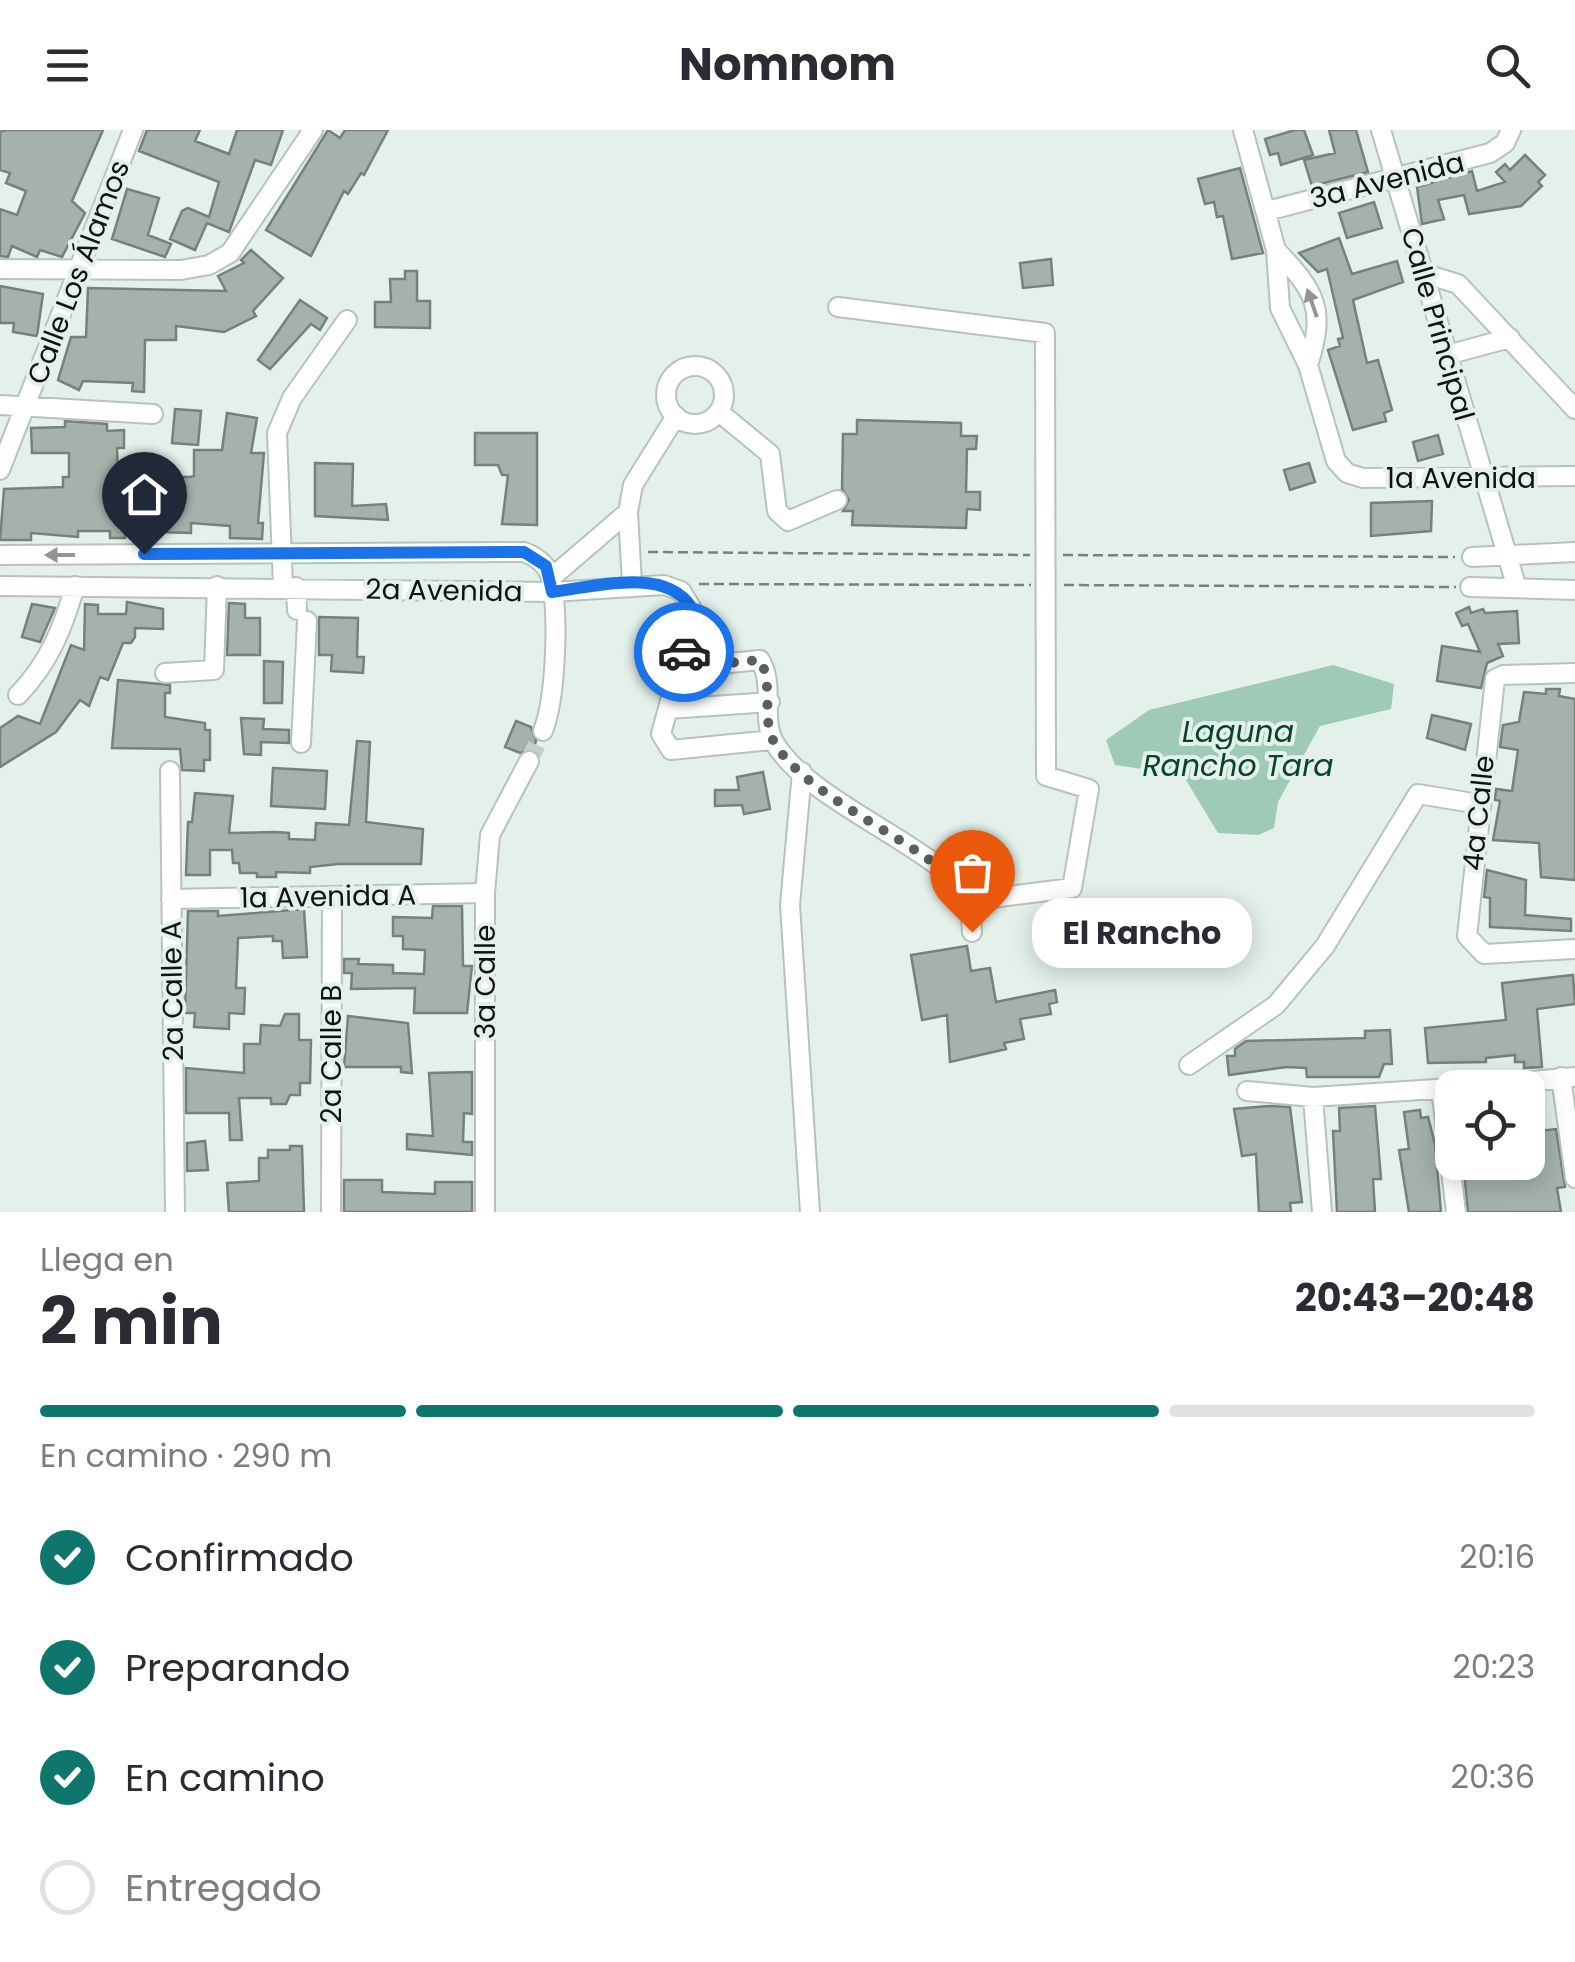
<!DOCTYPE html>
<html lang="es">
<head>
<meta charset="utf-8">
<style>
  body { margin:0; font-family:Poppins,sans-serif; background:#f7f7f7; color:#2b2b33; height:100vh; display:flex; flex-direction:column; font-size:38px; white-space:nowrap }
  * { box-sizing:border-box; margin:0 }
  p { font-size:32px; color:#7c7c81 }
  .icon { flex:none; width:55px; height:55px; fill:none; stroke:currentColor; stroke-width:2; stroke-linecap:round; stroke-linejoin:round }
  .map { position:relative; height:1082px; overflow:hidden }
  .side { display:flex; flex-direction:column; background:#fff; flex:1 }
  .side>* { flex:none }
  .fabs { position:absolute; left:1435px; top:940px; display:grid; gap:20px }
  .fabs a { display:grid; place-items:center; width:110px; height:110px; border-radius:20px; background:#fff; box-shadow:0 5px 25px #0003; font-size:50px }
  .pin { position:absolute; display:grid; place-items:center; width:85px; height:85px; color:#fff; margin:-102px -42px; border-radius:50% 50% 50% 0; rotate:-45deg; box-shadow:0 0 10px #0007 }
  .pin .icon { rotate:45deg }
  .courier { position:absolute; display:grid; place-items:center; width:100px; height:100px; margin:-50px; border:8px solid #1a73e8; border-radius:50%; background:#fff; color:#222; box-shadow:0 2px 12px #0007 }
  .bubble { position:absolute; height:70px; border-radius:30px; background:#fff; box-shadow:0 5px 25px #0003; font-size:32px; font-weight:700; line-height:70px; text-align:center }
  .head em { font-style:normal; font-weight:700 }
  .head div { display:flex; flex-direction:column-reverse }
  .head { display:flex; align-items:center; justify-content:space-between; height:170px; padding:0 40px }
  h1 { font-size:65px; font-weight:700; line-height:75px }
  .bar { display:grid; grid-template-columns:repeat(4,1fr); gap:15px 10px; align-content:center; height:120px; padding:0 40px }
  .bar i { height:12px; border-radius:8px; background:#e1e1e2 }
  .bar .current { background:#0f766e }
  .bar p { grid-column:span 4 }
  ol { padding:0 40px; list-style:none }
  li { display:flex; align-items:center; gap:30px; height:110px }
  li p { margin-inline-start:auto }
  li .icon { padding:10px; border-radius:50%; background:#0f766e; color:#fff; stroke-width:4 }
  li:last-child { color:#7c7c81 }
  li i { width:55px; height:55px; border:5px solid #e1e1e2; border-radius:50% }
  header { display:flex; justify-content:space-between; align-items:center; height:130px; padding:0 40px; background:#fff; font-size:45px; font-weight:700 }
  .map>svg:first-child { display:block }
  .water { fill:#9ecab6 }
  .building { fill:#a5b2ac; stroke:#75827c; stroke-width:2.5 }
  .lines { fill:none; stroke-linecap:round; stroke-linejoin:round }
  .minor-tunnel { stroke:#c3d0c9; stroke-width:18; stroke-dasharray:18 9; stroke-linecap:butt }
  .minor-casing { stroke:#b6c3bd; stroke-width:22 }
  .path { stroke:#78817c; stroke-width:2.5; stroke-dasharray:10 5; stroke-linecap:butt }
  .minor { stroke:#fff; stroke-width:18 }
  .oneway { fill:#939594 }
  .done { stroke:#59615d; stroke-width:10; stroke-dasharray:0 18 }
  .route { stroke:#1a73e8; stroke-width:12 }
  .labels { text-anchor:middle; stroke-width:8; stroke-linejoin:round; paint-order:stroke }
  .street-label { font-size:28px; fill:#0f1311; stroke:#e3f1ea }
  .water-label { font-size:30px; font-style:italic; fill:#064330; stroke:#e3f1ea }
</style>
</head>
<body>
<header><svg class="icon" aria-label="menu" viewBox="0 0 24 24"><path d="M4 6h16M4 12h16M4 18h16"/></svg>Nomnom<svg class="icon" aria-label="search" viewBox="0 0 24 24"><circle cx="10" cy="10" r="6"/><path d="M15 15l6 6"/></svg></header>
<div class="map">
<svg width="1575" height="1082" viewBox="0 0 1575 1082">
  <rect width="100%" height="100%" fill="#e3f1ea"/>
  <path class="water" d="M1333 535 1394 554 1391 579 1320 596 1278 672 1274 698 1258 705 1218 703 1183 645 1115 635 1106 610 1149 580Z"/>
  <path class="building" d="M6 0H103L72 71 85 83 62 127 40 120 37 127 12 116 8 127 0 126V79L17 85 26 61 6 53 10 43 0 40V2Z
    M147 0H200L195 11 229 24 237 0H283L271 35 255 30 229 102 207 93 195 120 170 109 182 81 188 78 209 87 219 52 139 21Z
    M328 0 340 8 345 0H388L364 45 361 43 348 64 344 61 311 126 266 100Z
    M1295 0H1304L1313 25 1281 35 1278 23 1270 25 1265 9Z
    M1329 0H1356L1368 42 1312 56 1304 30 1335 23Z
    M1525 25 1545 45 1538 52 1542 56 1521 76 1469 84 1464 65 1438 70 1444 89 1422 94 1417 57 1472 41 1477 61 1505 52 1496 42 1505 34 1510 40Z
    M1240 38 1263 123 1232 129 1223 86 1217 87 1214 72 1205 74 1198 49Z
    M127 59 159 68 148 105 171 114 165 127 112 109Z
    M1374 72 1382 98 1347 108 1339 83Z
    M1339 108 1352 144 1397 131 1403 152 1353 170 1367 233 1378 230 1392 280 1384 283 1386 291 1353 300 1328 220 1340 216 1338 209 1343 208 1327 139 1318 142 1299 123Z
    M251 120 283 148 253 181 256 186 224 202 176 196V210H145L144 262 132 261 133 253 83 251 79 260 58 250 71 207H86L88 158 226 161 218 146 244 133 241 130Z
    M1051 129 1053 155 1023 158 1020 133Z
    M405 141H417V171H430V198L375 197V172H391L390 149H405Z
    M0 156 43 164 37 206 13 202 14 193H0Z
    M300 170 327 188 320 200 311 194 270 239 258 230Z
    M175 279 201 281 198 315 172 313Z
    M227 283 257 288 251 323H264L258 393H263L262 409 230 408V396L191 393V403L155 402V378H125V408H110V401H78V407L31 403V410H0L4 359 63 357V347H69V323H32L31 298 65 297V291L107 294V301L124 300V318H117L118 346 190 347 194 346V320H222Z
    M857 290 961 293V306H977L976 319H967L966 362H980V380L967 379 966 398 852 395 853 381H843L849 370 842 359 843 304H857Z
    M475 303H537V395L502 394 508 345H502L498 335H475Z
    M1438 305 1443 324 1418 331 1413 312Z
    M315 333 353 334 352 376 386 374 388 390 315 386Z
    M1309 333 1315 352 1290 360 1284 340Z
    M1432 371 1431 401 1371 406V373Z
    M127 472 163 479V499L135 498V507L131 513H123L108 550 100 547 89 576 80 570 56 602 0 637V598L18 586 40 594 71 515 84 520 85 474 98 475V484H126Z
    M229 473 245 474V488H260V525H227Z
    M32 474 55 478 40 512 22 507Z
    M1469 477 1471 483 1483 479 1485 483 1517 481 1519 513 1498 514 1503 526 1487 533 1481 558 1437 551 1442 516 1480 522 1468 494 1462 496 1456 483Z
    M319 487 358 488 357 527H364L363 543 331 541 332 525H319Z
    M264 531 283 532 282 573H264Z
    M118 550 170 555V563H165V587L205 593V600H210V630H204V641L182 640 180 619 112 618Z
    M1546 559H1560L1559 566 1575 569V750L1541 747 1539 713 1493 710 1500 671 1495 670 1496 659 1512 661 1518 620 1500 617 1503 595 1519 592 1524 562 1546 564Z
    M1432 585 1471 594 1465 620 1427 608Z
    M241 588 264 589 263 599 289 600V613L261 612V625L244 624Z
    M516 591 531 597 536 611 533 619 520 623 505 617Z
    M357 611 370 612 366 692 423 699 421 734H338L310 737V743L276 742V747H257V743H240L239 733H233L232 720H210V745H186L188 692H192L195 663 233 666 229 703 276 702 289 703V709L315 710 316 693 349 695Z
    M273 638 327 641 325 679 271 676Z
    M763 642 770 679 744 684 742 675 715 676V660H739L737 647Z
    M1487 740 1526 750 1525 785 1571 789V801L1490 797V768L1484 767Z
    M433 776H462L463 836H472L467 883H414L415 858 351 859 352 843H344V829H359L358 834 393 835V843L424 844 425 820 403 819V806H393V787L432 788Z
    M304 779 307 827 283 828 282 811H273V806L238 808 236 858H245L244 884 229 883V899L194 897 195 883H185L188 781H218V786Z
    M967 816 971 841 990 838 996 872 1055 860 1057 872 1049 874 1051 884 1020 889 1024 909 1004 913 1006 919 950 932 947 885 922 890 911 825Z
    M1573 845 1575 874 1537 879 1542 937 1524 938V932H1515V925L1486 928V932L1428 933 1425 898 1506 890 1502 853Z
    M285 884H299V910H311L310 953H300V965H290L286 974H271V968H239L242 1010H230L229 983H186V938L244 943V914H260L261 895 280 896Z
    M348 886 408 893 412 943 401 942V937H344Z
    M1390 900 1392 934H1384L1379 947H1307L1306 938 1287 937 1229 945 1227 926H1235V919L1246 911 1365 908V901Z
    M472 942V984L464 983 463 1012H472V1025L407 1019V1004L433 1006 429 943Z
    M1269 976 1290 977 1302 1072 1290 1073 1291 1082H1259L1256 1024 1242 1026 1234 979Z
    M1375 976 1381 1049H1373L1375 1082H1337L1333 1001H1340L1339 978Z
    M1420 980 1421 988 1428 987 1435 1014 1441 1082H1409L1399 1020 1409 1019 1404 982Z
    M1556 999 1565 1057 1557 1058 1561 1082H1468L1463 1032H1481L1482 1041 1528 1033V1002Z
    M205 1011 208 1040 187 1041V1013Z
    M290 1016H302L304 1082H229L227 1053 259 1051V1028H268V1020H290Z
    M344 1050H382V1062L435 1064V1052H472V1082H344Z"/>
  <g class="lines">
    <path class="minor-tunnel" d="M529 631 543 601"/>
    <defs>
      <path id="minor" d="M1243 0 1276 120 1280 178 1308 235 1336 331 1347 343 1363 348 1575 346
        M1381 0 1516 455
        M1267 81 1490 23 1505 13 1511 0
        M1276 120C1316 162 1326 179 1308 235
        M0 139 181 140 209 135 230 123 313 0
        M1423 143 1458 154 1575 279
        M838 177 1045 203 1046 646 1089 659 1072 758 968 771
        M1447 225 1510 208
        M666 265a29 29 0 1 1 58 0a29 29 0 1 1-58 0Z
        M0 275 153 284
        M719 282 770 324 777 381 788 391 837 370
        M0 340 133 0
        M0 425 524 422C537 427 548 435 551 449 559 484 556 568 543 601
        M1472 427 1575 422
        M551 448 628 382
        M632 454 628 382 633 355 676 286
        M0 456 552 462 664 455 681 461 691 477 679 538 760 530C775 554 761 589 774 612 810 675 950 721 968 771 972 780 971 792 972 802
        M283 457 277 303 292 268 347 190
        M296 457 297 480
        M1470 457 1575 460
        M679 538 661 604 671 620 772 610
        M165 543 214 540 217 456
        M1575 543 1503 545 1495 549 1467 806 1484 824 1575 819
        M18 565C49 533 63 498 75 456
        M668 579 770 572
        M301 613 307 491
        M170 641 175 1082
        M802 642 790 775 810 1082
        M171 769 485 763
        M1189 935 1276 875 1325 816 1418 664 1479 674
        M1561 947 1575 1048
        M1457 958 1575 947
        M1441 959 1456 1082
        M1247 961 1313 967 1452 958
        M1313 967 1322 1082
        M331 1082 332 766
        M485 1082V763L490 705 529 631"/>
    </defs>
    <use href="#minor" class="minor-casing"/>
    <path class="path" d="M648 422 1030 425
      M1063 425 1455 427
      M699 454 1031 455
      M1064 455 1456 457"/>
    <use href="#minor" class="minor"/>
  </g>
  <defs><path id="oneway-solid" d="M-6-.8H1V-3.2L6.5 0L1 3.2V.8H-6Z" transform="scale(2.5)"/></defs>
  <g class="oneway">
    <use href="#oneway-solid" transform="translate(1312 173) rotate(-109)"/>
    <use href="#oneway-solid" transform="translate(60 425) rotate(180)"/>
  </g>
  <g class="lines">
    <path class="done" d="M684 522 679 538 760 530C774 554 761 589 774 612 810 675 949 721 968 771 972 780 971 792 972 802"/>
    <path class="route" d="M144 424 524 422 546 436 552 462C594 457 665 436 691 477L684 522"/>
  </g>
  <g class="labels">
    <g class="street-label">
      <text transform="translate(1387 50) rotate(-14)" y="10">3a Avenida</text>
      <text transform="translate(78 142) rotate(-69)" y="10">Calle Los Álamos</text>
      <text transform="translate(1438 194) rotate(74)" y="10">Calle Principal</text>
      <text x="1461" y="358">1a Avenida</text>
      <text transform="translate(444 460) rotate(1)" y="10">2a Avenida</text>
      <text transform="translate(1478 683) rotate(-84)" y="10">4a Calle</text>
      <text transform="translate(328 766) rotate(-1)" y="10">1a Avenida A</text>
      <text transform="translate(485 852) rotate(-90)" y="10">3a Calle</text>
      <text transform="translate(172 861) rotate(-91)" y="10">2a Calle A</text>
      <text transform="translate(331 924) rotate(-90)" y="10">2a Calle B</text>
    </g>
    <g class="water-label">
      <text x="1238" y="612">Laguna<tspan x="1238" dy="34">Rancho Tara</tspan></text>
    </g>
  </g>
</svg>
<div class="fabs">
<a><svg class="icon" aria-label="locate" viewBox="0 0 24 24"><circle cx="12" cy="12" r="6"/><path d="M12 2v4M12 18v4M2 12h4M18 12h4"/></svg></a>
</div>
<div class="pin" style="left:972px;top:802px;background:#ea580c"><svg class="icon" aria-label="bag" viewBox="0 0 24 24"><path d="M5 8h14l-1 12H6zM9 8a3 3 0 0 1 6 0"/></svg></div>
<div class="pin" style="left:144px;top:424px;background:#1f2937"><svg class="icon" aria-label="home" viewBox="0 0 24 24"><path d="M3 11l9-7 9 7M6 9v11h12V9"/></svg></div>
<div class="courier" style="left:684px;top:522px"><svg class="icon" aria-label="car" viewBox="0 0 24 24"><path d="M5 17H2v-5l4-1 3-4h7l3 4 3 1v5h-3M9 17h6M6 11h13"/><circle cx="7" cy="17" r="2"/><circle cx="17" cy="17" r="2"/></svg></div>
<div class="bubble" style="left:1032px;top:768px;width:220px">El Rancho</div>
</div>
<section class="side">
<div class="head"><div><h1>2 min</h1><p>Llega en</p></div><em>20:43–20:48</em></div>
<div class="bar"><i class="current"></i><i class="current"></i><i class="current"></i><i></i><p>En camino · 290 m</p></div>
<ol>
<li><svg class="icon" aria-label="check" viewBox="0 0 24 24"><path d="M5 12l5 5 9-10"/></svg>Confirmado<p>20:16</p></li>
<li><svg class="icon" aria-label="check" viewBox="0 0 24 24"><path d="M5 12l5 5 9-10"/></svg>Preparando<p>20:23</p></li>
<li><svg class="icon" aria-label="check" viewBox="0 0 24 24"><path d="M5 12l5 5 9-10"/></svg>En camino<p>20:36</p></li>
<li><i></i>Entregado</li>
</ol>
</section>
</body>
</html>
